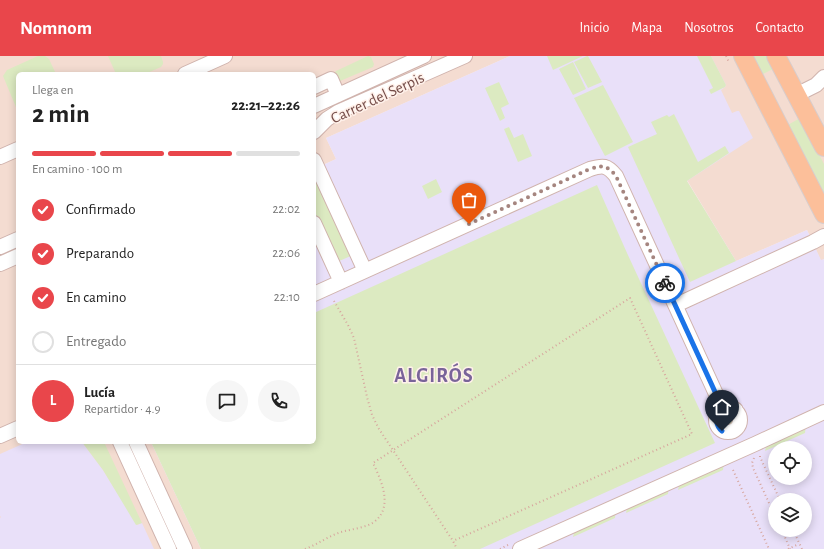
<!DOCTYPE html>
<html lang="es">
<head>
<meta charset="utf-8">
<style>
  body { margin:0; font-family:"Alegreya Sans",sans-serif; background:#f6f6f6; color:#222; height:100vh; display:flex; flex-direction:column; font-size:15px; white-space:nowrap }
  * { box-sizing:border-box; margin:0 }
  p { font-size:13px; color:#767676 }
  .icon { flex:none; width:22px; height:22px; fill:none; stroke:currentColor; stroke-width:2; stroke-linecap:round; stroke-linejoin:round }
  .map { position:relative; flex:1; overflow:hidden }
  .details { position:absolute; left:16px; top:16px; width:300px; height:372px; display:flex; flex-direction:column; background:#fff; border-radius:6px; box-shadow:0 2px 10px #0003 }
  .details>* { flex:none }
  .fabs { position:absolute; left:768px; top:385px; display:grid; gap:8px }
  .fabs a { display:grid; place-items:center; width:44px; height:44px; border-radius:50%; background:#fff; box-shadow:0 2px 10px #0003; font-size:20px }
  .pin { position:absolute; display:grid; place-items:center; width:34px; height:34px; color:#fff; margin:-41px -17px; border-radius:50% 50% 50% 0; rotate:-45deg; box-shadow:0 0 4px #0007 }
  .pin .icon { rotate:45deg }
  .courier { position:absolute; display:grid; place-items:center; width:40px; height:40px; margin:-20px; border:3px solid #1a73e8; border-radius:50%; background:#fff; color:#222; box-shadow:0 1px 5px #0007 }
  .overview em { font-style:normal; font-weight:700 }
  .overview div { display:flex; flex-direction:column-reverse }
  .overview { display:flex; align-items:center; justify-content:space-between; height:68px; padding:0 16px }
  h1 { font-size:26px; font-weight:700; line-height:30px }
  .bar { display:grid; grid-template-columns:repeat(4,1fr); gap:6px 4px; align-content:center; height:48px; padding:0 16px }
  .bar i { height:5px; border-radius:3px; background:#e0e0e0 }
  .bar .active { background:#e9464b }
  .bar p { grid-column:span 4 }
  .line { display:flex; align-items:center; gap:10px; padding:0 16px; border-top:1px solid #e0e0e0 }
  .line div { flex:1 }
  .round { display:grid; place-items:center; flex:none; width:42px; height:42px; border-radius:21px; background:#f6f6f6 }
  ol { padding:0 16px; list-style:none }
  li { display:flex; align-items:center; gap:12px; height:44px }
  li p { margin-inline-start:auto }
  li .icon { padding:4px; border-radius:50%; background:#e9464b; color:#fff; stroke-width:4 }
  li:last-child { color:#767676 }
  li i { width:22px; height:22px; border:2px solid #e0e0e0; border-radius:50% }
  header { display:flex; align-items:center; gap:24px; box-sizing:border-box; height:56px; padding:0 20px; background:#e9464b; color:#fff }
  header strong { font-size:19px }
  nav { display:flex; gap:22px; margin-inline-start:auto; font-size:14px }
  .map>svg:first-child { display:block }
  .residential { fill:#f4dcd1 }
  .education { fill:#e9e0f9; fill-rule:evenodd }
  .green { fill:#dceac1 }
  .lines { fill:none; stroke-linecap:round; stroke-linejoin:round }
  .minor-casing { stroke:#d0b3ad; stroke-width:16 }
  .major-casing { stroke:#d8cdcc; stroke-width:20 }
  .path { stroke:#d7a59d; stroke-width:2; stroke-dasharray:1 3; stroke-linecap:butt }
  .minor { stroke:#fff; stroke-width:14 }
  .major { stroke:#fcbf9a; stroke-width:18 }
  .done { stroke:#a5857f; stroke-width:4; stroke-dasharray:0 7.2 }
  .route { stroke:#1a73e8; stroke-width:5 }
  .labels { text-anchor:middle; stroke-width:3; stroke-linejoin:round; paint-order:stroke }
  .street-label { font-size:16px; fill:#754d49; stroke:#fff1ea }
  .district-label { font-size:20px; font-weight:bold; letter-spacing:1px; fill:#796499; stroke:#fff1ea }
</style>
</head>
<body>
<header>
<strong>Nomnom</strong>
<nav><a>Inicio</a><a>Mapa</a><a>Nosotros</a><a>Contacto</a></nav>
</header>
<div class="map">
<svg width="824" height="493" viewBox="0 0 824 493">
  <rect width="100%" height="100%" fill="#fdece3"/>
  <path class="residential" d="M0 0H510L326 82 336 103 314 113V18H18V386H151L201 493H0Z
    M543 0H824V203L821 205 807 174 736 205 687 124Z"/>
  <path class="education" d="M510 0H711L726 29 725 31 721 34 732 57 737 55H739L753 82 687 125 736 205 807 174 821 204 824 203V493H201L151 386H314V113L336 103 326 82ZM775 392H805V422H775ZM775 444H805V474H775Z
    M27 386H82L103 414 137 469 142 467 154 493H0V462L1 461 0 460V398Z"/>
  <path class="green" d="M38 0H45L49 3 56 18H18V56L3 20 7 14Z
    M108 0H161L163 6V8L161 11 145 18H116Z
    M368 0 371 1 374 8 373 11 340 25H339L334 17 336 15Z
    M547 0H583L553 14Z
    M587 0H588L602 26 588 32 574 6Z
    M697 0H711L726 29 725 31 711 38 709 34 713 32Z
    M751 0H769L775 12 761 19Z
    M573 6 586 33 573 39 559 13Z
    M499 26 509 48 501 52 505 62 500 65 485 32Z
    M603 29 633 86 605 100 574 42Z
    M674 58 698 106 725 90 729 97 687 125 736 205 690 226 628 91 657 78 651 66 667 59 669 61Z
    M800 62 824 108V141L786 70Z
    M509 71 514 82 523 78 532 100 518 106 504 73Z
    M314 114 353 199 337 206 314 154Z
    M436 123 442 136 428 143 422 130Z
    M597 129 627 197 715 387 480 493H201L151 386H314V257Z
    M719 365a9 9 0 1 1 18 0a9 9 0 1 1-18 0Z
    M806 368 805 377 765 395 767 386Z
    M82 386H104L142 467 136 469 103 414Z
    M724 405 723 414 678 434 680 425Z
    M669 429 668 438 626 457 628 448Z
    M616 453 615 462 573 481 575 472Z"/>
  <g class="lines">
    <defs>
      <path id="minor" d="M185 18 225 0
        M314 31 331 23 338 39
        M796 39 816 29 824 21
        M314 50 424 0
        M314 76 327 63 338 56 465 0
        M0 101 18 93
        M314 104 365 215
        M314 167 341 226
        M0 191 18 183
        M0 208 18 200
        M314 238 590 113C603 109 607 109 616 120L716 338 724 346 736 354
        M676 249 813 186 824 180
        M716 364a12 12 0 1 1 24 0a12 12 0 1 1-24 0Z
        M0 380 18 372
        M120 386 169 493
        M136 386 185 493
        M520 493 755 388 824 356"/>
      <path id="major" d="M743 0 824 158
        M776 0 824 91"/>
    </defs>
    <use href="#minor" class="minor-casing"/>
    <use href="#major" class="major-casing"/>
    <path class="path" d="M726 0 729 6
      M334 245 348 269 354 282 367 341 372 359 379 373 453 485 457 493
      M760 400V401L780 444
      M754 402 752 407 753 412 775 460
      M733 414 769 493
      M782 474 790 493
      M793 474 802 493
      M305 493C318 488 329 480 341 476 352 473 365 472 374 466 394 451 381 424 373 407L630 242 692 378 453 485
      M500 493 508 489
      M788 493 799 488"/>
    <use href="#minor" class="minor"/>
    <use href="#major" class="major"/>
  </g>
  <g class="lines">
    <path class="done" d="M469 168 590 113C603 109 607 109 616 120L665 227"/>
    <path class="route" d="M665 227 716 338C718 350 712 367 722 375"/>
  </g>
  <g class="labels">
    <g class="street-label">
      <text transform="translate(377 41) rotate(-25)" y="6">Carrer del Serpis</text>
    </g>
    <g class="district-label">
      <text x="434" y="326">ALGIRÓS</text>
    </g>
  </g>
</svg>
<div class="fabs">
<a><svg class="icon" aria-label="locate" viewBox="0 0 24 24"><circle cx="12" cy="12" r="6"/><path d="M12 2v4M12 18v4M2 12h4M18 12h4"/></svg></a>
<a><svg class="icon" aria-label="layers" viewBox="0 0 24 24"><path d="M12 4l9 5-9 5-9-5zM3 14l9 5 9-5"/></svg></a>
</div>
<div class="pin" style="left:469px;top:168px;background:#ea580c"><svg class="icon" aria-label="bag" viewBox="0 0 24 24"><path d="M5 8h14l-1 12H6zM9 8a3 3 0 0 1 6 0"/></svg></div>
<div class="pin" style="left:722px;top:375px;background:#1f2937"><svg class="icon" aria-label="home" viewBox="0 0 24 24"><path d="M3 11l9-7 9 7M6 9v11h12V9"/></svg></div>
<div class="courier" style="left:665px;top:227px"><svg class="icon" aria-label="bike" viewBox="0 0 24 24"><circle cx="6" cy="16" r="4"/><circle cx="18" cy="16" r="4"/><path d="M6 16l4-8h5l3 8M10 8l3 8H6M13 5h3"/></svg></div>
<section class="details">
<div class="overview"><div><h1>2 min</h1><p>Llega en</p></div><em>22:21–22:26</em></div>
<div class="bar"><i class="active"></i><i class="active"></i><i class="active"></i><i></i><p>En camino · 100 m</p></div>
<ol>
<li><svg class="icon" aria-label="check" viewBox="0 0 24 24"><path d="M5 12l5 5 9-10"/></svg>Confirmado<p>22:02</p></li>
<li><svg class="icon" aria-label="check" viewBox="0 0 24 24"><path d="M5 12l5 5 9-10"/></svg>Preparando<p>22:06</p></li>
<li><svg class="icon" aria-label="check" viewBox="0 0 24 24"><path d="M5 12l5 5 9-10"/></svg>En camino<p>22:10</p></li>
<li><i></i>Entregado</li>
</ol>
<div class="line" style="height:72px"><b class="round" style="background:#e9464b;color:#fff">L</b><div><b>Lucía</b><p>Repartidor · 4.9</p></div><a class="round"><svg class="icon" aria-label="chat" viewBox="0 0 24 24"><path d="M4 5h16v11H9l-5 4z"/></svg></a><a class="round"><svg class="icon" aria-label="phone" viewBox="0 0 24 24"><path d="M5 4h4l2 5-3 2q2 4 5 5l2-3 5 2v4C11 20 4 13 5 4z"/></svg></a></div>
</section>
</div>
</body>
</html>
